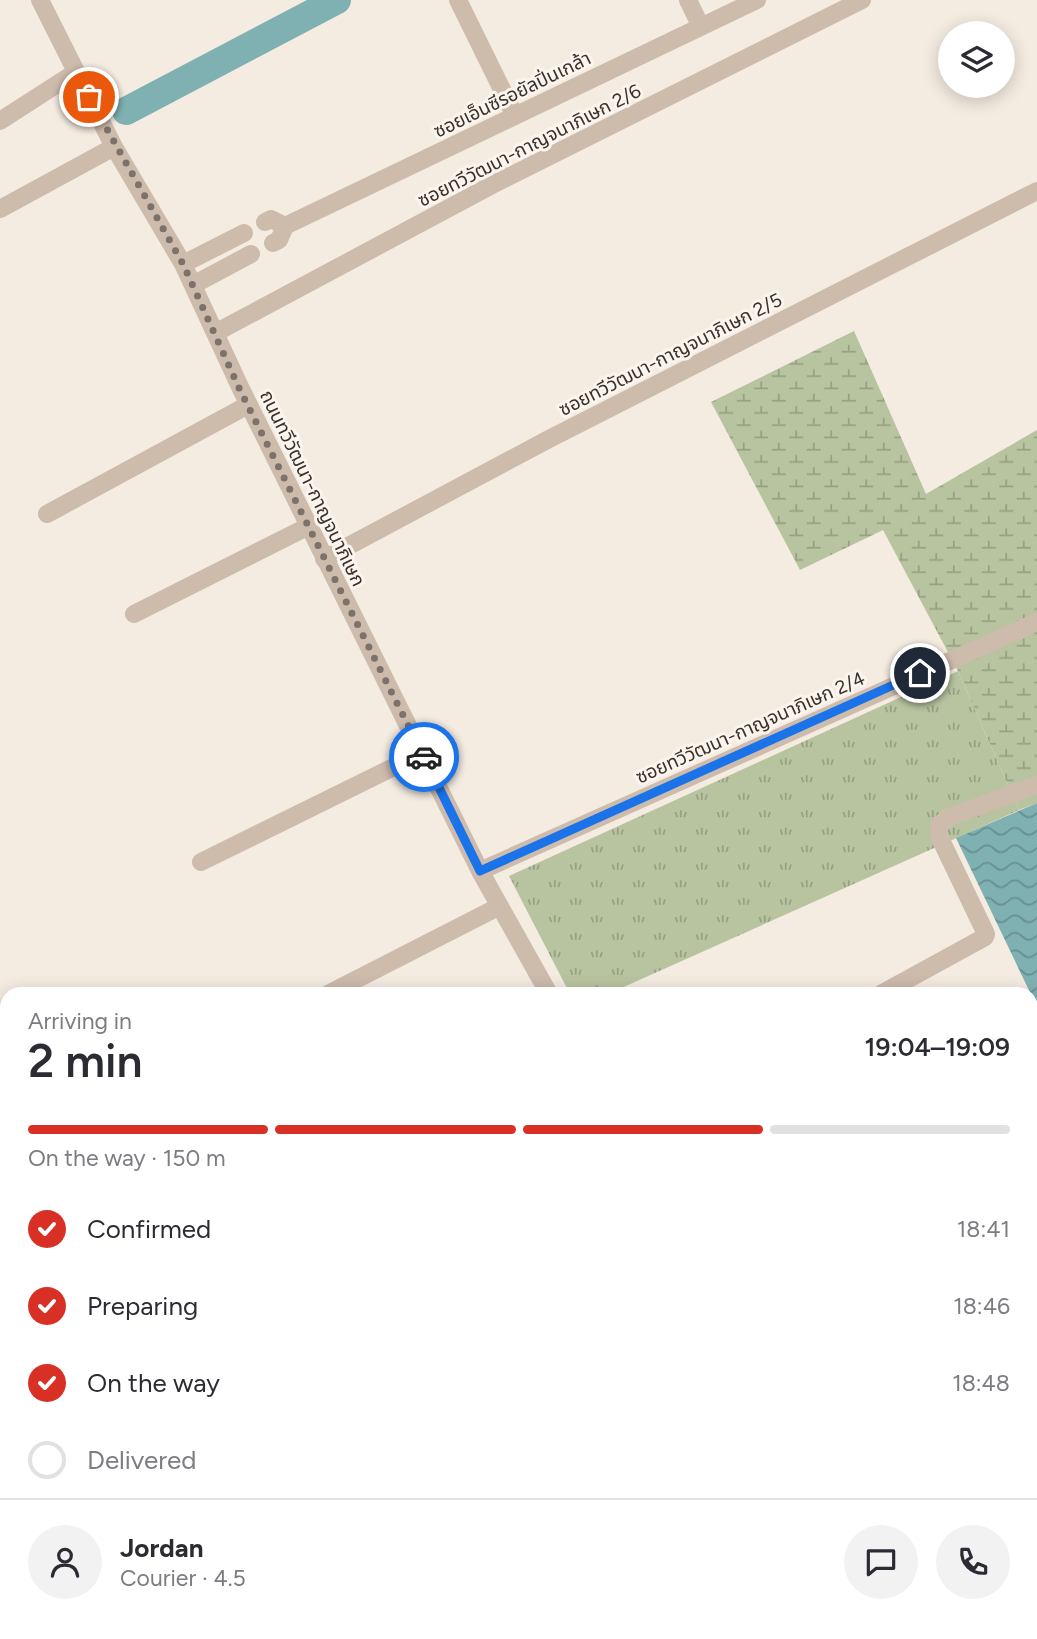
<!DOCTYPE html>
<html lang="en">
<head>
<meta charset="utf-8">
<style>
  body { margin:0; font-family:Figtree,"Noto Sans Thai",sans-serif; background:#f2f2f3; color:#2b2b33; height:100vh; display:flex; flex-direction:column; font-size:26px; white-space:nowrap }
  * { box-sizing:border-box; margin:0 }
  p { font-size:23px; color:#7c7c81 }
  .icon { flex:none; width:38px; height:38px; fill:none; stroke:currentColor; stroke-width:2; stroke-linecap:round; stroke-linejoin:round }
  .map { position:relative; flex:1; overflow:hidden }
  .details { position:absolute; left:0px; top:987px; width:1038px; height:653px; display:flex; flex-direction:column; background:#fff; border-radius:21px 21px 0 0; box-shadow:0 4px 18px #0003 }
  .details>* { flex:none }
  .buttons { position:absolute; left:938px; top:21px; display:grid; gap:14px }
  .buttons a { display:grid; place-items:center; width:77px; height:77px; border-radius:50%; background:#fff; box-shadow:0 4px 18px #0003; font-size:35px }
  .pin { position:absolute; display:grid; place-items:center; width:60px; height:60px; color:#fff; margin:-30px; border:4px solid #fff; border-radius:50%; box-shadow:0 2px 7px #0007 }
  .courier { position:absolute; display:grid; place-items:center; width:70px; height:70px; margin:-35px; border:5px solid #1a73e8; border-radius:50%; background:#fff; color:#222; box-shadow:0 2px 9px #0007 }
  .head em { font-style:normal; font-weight:600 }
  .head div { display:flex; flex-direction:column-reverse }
  .head { display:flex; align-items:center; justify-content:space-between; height:119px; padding:0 28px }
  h1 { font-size:46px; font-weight:600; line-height:52px }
  .bar { display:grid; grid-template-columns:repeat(4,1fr); gap:10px 7px; align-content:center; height:84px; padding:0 28px }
  .bar i { height:9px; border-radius:5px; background:#e1e1e2 }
  .bar .on { background:#d93025 }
  .bar p { grid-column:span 4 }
  .line { display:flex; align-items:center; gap:18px; padding:0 28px; border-top:2px solid #e1e1e2 }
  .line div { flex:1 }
  .round { display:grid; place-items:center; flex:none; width:74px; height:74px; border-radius:37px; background:#f2f2f3 }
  ol { padding:0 28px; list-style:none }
  li { display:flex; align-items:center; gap:21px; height:77px }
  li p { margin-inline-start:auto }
  li .icon { padding:7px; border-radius:50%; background:#d93025; color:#fff; stroke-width:4 }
  li:last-child { color:#7c7c81 }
  li i { width:38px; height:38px; border:4px solid #e1e1e2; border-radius:50% }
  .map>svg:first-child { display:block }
  .grass { fill:url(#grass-tufts) }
  .wetland { fill:url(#wetland-marsh) }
  .park { fill:url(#park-dots) }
  .water { fill:url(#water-waves) }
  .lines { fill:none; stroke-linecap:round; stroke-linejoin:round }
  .canal { stroke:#7fb0b2; stroke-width:28 }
  .path { stroke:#b9a596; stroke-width:4.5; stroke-dasharray:3.5 3.5; stroke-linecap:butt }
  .minor { stroke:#cdbbac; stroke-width:18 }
  .major { stroke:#7d675c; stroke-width:18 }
  .done { stroke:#7c716b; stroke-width:7; stroke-dasharray:0 12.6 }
  .route { stroke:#1a73e8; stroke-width:9 }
  .labels { text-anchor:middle; stroke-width:6; stroke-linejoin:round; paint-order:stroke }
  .street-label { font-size:19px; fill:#3b302b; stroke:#fbf5ee }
</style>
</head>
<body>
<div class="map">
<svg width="1037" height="1639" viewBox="0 0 1037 1639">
  <defs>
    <pattern id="grass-tufts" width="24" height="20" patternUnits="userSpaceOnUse" patternTransform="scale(1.75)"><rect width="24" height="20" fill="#b8c4a0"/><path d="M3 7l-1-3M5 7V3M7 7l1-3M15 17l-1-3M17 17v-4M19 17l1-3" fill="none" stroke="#97a083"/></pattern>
    <pattern id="wetland-marsh" width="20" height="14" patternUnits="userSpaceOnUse" patternTransform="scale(1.75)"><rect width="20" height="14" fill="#b8c4a0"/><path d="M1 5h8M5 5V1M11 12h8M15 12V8" fill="none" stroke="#97a083"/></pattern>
    <pattern id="park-dots" width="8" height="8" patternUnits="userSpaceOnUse" patternTransform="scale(1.75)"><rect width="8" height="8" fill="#b8c4a0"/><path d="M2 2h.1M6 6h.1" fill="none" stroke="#97a083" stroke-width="1.8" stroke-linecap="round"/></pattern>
    <pattern id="water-waves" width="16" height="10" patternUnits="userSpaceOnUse" patternTransform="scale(1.75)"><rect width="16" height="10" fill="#7fb0b2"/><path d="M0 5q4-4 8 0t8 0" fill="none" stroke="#699091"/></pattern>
  </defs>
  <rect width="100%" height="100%" fill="#f4ebe1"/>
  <path class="grass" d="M958 671 1019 810 608 994H570L509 876Z"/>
  <path class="wetland" d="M854 331 926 494 1037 430V803L1019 810 958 671 883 530 800 570 711 402Z"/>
  <path class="park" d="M0 1297 7 1304V1456L0 1449Z
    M201 1633H369L376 1639H208Z"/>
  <path class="water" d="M1037 803V1007L956 838Z"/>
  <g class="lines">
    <path class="canal" d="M126 111 337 0"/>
    <path class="path" d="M457 1633 465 1639"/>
    <path class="minor" d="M40 0 114 147 183 264 241 389 480 871 549 994
      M458 0 515 116
      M688 0 701 27
      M0 121 76 72
      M0 209 114 147
      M265 222 271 219 285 226
      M273 243 279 240 285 226 757 0
      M183 264 244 233
      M193 285 251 254
      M217 332 492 185 862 0
      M47 514 248 405
      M324 559 549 439 1037 191
      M134 614 309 526
      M201 862 422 753
      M480 871 1037 622
      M328 994 500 906
      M881 994 985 937 986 934 939 836V825L949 817 1037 785
      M0 1213 7 1208
      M1031 1615 1037 1612
      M1010 1633 1016 1639
      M951 1639 960 1633"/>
    <path class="major" d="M0 1254 7 1261
      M0 1324 7 1331
      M0 1417 7 1424
      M0 1480 7 1487
      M163 1633 170 1639
      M235 1633 242 1639
      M336 1633 343 1639
      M419 1633 426 1639"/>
  </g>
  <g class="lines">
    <path class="done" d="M89 97 183 264 240 390 424 757"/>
    <path class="route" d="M424 757 480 871 920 673"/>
  </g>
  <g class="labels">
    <g class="street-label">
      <text transform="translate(512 94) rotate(-26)" y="7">ซอยเอ็นซีรอยัลปิ่นเกล้า</text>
      <text transform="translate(529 145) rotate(-27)" y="7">ซอยทวีวัฒนา-กาญจนาภิเษก 2/6</text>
      <text transform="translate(670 354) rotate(-27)" y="7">ซอยทวีวัฒนา-กาญจนาภิเษก 2/5</text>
      <text transform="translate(313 488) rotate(64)" y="7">ถนนทวีวัฒนา-กาญจนาภิเษก</text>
      <text transform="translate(750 727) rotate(-24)" y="7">ซอยทวีวัฒนา-กาญจนาภิเษก 2/4</text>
    </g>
  </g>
</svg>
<div class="buttons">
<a><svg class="icon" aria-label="layers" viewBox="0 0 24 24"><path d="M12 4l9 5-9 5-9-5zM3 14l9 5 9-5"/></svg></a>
</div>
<div class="pin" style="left:89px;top:97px;background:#ea580c"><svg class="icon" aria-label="bag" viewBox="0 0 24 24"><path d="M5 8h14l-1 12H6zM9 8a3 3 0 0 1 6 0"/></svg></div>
<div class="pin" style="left:920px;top:673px;background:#1f2937"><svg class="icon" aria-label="home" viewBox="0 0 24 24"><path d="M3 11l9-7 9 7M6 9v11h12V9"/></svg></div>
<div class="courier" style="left:424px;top:757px"><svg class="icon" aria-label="car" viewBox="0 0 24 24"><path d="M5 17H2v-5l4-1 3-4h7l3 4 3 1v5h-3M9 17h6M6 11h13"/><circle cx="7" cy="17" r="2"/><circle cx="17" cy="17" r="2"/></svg></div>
<section class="details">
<div class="head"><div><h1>2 min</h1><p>Arriving in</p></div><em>19:04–19:09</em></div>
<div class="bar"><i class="on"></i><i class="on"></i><i class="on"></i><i></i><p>On the way · 150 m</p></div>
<ol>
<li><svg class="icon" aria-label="check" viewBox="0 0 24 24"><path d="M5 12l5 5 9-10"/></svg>Confirmed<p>18:41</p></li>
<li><svg class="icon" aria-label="check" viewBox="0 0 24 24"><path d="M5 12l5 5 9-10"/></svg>Preparing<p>18:46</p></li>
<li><svg class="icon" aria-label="check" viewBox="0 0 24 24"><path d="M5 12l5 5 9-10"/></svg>On the way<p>18:48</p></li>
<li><i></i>Delivered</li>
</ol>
<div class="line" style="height:126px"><a class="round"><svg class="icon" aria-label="person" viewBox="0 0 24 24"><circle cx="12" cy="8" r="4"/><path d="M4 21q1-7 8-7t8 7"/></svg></a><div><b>Jordan</b><p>Courier · 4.5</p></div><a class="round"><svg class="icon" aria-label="chat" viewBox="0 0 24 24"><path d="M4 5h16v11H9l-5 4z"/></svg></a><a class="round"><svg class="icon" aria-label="phone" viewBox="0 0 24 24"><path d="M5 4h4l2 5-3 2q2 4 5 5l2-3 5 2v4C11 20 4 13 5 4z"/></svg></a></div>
</section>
</div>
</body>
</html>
